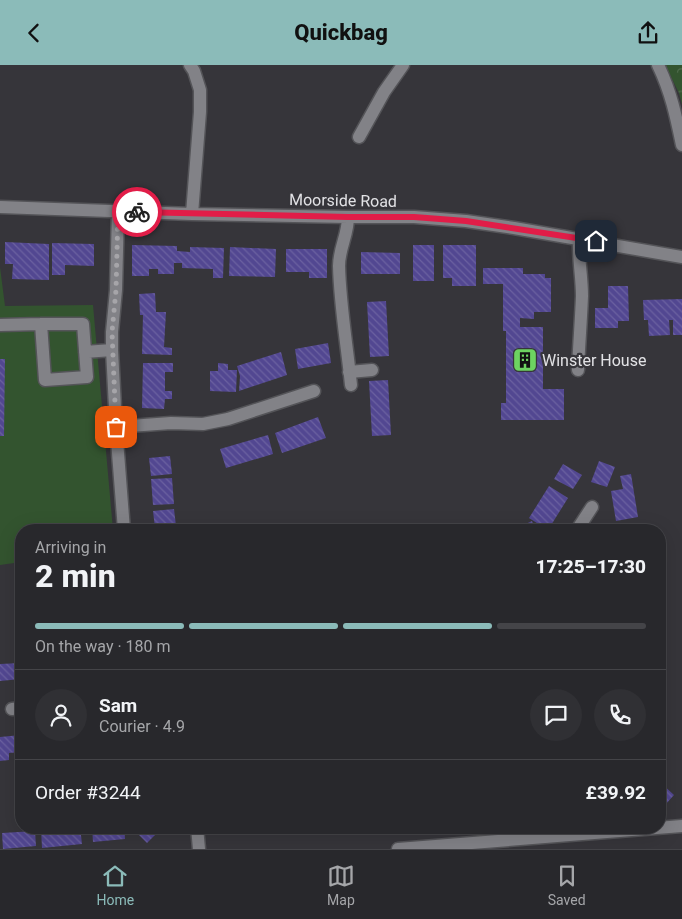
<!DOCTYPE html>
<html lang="en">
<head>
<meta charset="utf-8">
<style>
  body { margin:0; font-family:Roboto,sans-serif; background:#303034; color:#f1f3f6; height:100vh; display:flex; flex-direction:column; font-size:19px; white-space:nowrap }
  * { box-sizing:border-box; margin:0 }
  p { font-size:16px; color:#a5a6a9 }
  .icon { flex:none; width:28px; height:28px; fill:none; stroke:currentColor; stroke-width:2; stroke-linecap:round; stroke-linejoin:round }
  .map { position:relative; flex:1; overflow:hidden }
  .panel { position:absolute; left:15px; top:459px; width:651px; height:310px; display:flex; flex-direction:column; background:#28282c; border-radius:20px; box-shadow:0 5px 20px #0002,0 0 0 1px #444448 }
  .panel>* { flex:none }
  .pin { position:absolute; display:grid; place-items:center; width:42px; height:42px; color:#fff; margin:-21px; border-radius:10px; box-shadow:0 2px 8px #0006 }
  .courier { position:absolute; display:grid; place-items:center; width:50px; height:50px; margin:-25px; border:4px solid #e11d48; border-radius:50%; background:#fff; color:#222; box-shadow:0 1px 6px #0007 }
  .headline em { font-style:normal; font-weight:800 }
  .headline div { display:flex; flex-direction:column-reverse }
  .headline { display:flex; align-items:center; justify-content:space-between; height:85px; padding:0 20px }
  h1 { font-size:32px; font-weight:800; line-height:38px }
  .bar { display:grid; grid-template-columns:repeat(4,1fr); gap:8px 5px; align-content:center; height:60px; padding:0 20px }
  .bar i { height:6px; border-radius:4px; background:#444448 }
  .bar .active { background:#8bbbb9 }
  .bar p { grid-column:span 4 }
  .line { display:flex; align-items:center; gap:12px; padding:0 20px; border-top:1px solid #444448 }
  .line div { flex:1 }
  .round { display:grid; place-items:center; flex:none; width:52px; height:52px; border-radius:26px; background:#303034 }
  header { display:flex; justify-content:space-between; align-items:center; height:65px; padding:0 20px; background:#8bbbb9; color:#111; font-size:22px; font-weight:800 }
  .tab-bar { display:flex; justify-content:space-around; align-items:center; height:70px; border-top:1px solid #444448; background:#28282c; font-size:14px; color:#a5a6a9 }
  .tab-bar a { display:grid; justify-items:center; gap:2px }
  .tab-bar .active { color:#8bbbb9 }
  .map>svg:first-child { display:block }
  .park { fill:url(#park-crowns) }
  .pitch { fill:#33542f }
  .building { fill:url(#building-back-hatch) }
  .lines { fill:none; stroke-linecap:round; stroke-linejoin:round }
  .minor-casing { stroke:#545458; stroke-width:15 }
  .minor { stroke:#828287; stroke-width:12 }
  .done { stroke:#a6a5a9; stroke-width:5; stroke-dasharray:0 9 }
  .route { stroke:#e11d48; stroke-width:6 }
  .labels { text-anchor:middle; stroke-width:4.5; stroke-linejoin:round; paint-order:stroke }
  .street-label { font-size:16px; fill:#e2e2e5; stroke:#36353a }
  .poi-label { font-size:16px; fill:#e2e2e5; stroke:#36353a; text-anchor:start }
</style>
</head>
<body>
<header><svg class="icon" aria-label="back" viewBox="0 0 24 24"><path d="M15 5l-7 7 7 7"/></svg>Quickbag<svg class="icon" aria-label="share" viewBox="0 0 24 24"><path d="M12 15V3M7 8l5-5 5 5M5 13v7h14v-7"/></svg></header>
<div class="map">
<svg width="682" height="784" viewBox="0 0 682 784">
  <defs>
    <pattern id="park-crowns" width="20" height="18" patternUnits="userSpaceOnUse" patternTransform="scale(1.25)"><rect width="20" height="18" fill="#33542f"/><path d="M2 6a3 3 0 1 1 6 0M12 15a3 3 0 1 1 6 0" fill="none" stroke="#506c4d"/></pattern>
    <pattern id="building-back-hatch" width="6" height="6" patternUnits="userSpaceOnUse" patternTransform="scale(1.25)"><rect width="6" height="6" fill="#524791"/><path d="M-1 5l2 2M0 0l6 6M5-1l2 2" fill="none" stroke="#6b61a0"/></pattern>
  </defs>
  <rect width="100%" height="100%" fill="#36353a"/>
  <path class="park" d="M665 0H682V39L679 28Z"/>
  <path class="pitch" d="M0 202 5 241 93 240 113 465H21V497L0 500Z"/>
  <path class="building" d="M5 177 49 179V215L12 214 13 199H5Z
    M52 178 94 179V201L65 200V210H52Z
    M132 180 177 181V186L190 187V182L224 183 223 213H213V204L182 203V198H174V209H158V204H149V211H132Z
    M413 180H434V216H413Z
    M443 180H476V221H452V213H443Z
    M230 182 276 184 275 212 229 211Z
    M286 184H327V213H309V207H286Z
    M361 187 400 188V209H361Z
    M483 203H523V209H545V213H551V247H534V254L520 253V262H543V324H564V355H501V338H506V266H503V219H483Z
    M608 221H628L629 256H618V263H595V243H608Z
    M155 228 156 247H166L164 282 172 283V290L142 289 143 250H140L139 229Z
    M682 234V270H673V255H669L670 270 649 271 648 255H644L643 235Z
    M386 236 389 291 370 292 367 237Z
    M328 278 331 298 298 304 295 284Z
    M281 287 287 310 239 326 240 311 237 301Z
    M0 294H5L4 371H0Z
    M143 298H173V307H165V326H172V334H165L164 344 142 343Z
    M218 298 228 299V305H237L236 327 210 326V306H218Z
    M388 315 391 370 372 371 369 316Z
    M318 352 326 373 282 388 275 368Z
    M268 370 273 389 226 403 220 384Z
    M170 391 172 409 151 411 149 393Z
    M599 396 615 402 607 422 591 417Z
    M563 399 582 410 573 424 554 414Z
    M631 409 638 452 616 456 611 426 623 424 620 411Z
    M172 413 174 439 153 440 151 414Z
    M549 421 568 433 548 465 529 453Z
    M174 444 176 461 155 463 153 446Z
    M532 456 535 465H513Z
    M21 598V614L0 616V599Z
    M21 670V687L9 688V695L0 696V672Z
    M660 717 674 730 665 740 660 736Z
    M48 762H56V764L80 762 82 779 42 783 41 764H49Z
    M92 762H124L125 774 93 777Z
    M141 762H163L147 778 136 767Z
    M35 766 36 781 3 784 2 768Z"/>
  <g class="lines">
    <defs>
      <path id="minor" d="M190 0 194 6 200 25V47L192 149
        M658 0C671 27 676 51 682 80
        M359 72 384 27 403 0
        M0 142 192 149 348 152H414L466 156 514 163 682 192
        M118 147 116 225 112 267V285L116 362 124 465
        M348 152C348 170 339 183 339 201 340 241 347 280 351 320
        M41 259H83L87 312 45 315Z
        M0 260 41 259
        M85 287 112 285
        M578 305C579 280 581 256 582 231 582 212 578 193 579 173
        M349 307 372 305
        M116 362 171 358 203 359 228 354 314 326
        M577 465 592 442
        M12 644 21 643
        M197 762 199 784
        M398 784 682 761"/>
    </defs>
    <use href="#minor" class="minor-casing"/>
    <use href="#minor" class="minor"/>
  </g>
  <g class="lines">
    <path class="done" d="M116 362 112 267 116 225 118 147H137"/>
    <path class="route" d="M137 147 348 152H414L466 156 596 176"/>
  </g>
  <defs>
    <symbol id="building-square" viewBox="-11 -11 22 22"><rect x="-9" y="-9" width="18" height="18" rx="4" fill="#6dd361" stroke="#36353a"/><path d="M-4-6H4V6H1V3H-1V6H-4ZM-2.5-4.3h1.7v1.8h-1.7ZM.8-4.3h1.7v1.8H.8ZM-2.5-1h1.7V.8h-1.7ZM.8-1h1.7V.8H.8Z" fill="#111"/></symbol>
  </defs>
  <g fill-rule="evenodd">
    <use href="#building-square" x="511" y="281" width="28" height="28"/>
  </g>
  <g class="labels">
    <g class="street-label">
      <text transform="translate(343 135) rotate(1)" y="6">Moorside Road</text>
    </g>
    <g class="poi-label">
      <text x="542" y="301">Winster House</text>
    </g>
  </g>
</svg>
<div class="pin" style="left:116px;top:362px;background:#ea580c"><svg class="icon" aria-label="bag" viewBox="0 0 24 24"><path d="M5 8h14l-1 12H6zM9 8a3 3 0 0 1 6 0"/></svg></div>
<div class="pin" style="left:596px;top:176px;background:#1f2937"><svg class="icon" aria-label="home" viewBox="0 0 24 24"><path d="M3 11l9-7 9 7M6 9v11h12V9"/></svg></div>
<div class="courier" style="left:137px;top:147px"><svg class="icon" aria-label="bike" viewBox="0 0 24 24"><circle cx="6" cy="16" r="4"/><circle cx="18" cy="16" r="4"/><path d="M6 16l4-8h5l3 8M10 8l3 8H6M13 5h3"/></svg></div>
<section class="panel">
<div class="headline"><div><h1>2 min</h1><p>Arriving in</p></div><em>17:25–17:30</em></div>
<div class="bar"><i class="active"></i><i class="active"></i><i class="active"></i><i></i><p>On the way · 180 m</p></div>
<div class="line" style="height:90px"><a class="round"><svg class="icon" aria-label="person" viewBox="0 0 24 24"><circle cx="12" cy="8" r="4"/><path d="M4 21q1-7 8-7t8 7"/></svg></a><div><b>Sam</b><p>Courier · 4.9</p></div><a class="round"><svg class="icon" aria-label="chat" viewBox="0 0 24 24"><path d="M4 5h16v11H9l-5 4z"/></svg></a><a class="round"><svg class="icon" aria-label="phone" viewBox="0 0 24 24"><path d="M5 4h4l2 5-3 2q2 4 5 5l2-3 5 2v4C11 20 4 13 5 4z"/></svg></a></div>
<div class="line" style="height:65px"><div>Order #3244</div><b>£39.92</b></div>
</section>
</div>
<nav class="tab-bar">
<a class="active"><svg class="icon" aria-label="home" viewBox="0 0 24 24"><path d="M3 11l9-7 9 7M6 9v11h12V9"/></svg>Home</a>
<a><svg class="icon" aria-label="map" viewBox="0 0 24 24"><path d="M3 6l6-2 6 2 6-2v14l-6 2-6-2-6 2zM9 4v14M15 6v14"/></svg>Map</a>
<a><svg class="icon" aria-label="saved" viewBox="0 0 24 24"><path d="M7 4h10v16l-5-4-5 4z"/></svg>Saved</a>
</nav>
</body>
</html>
